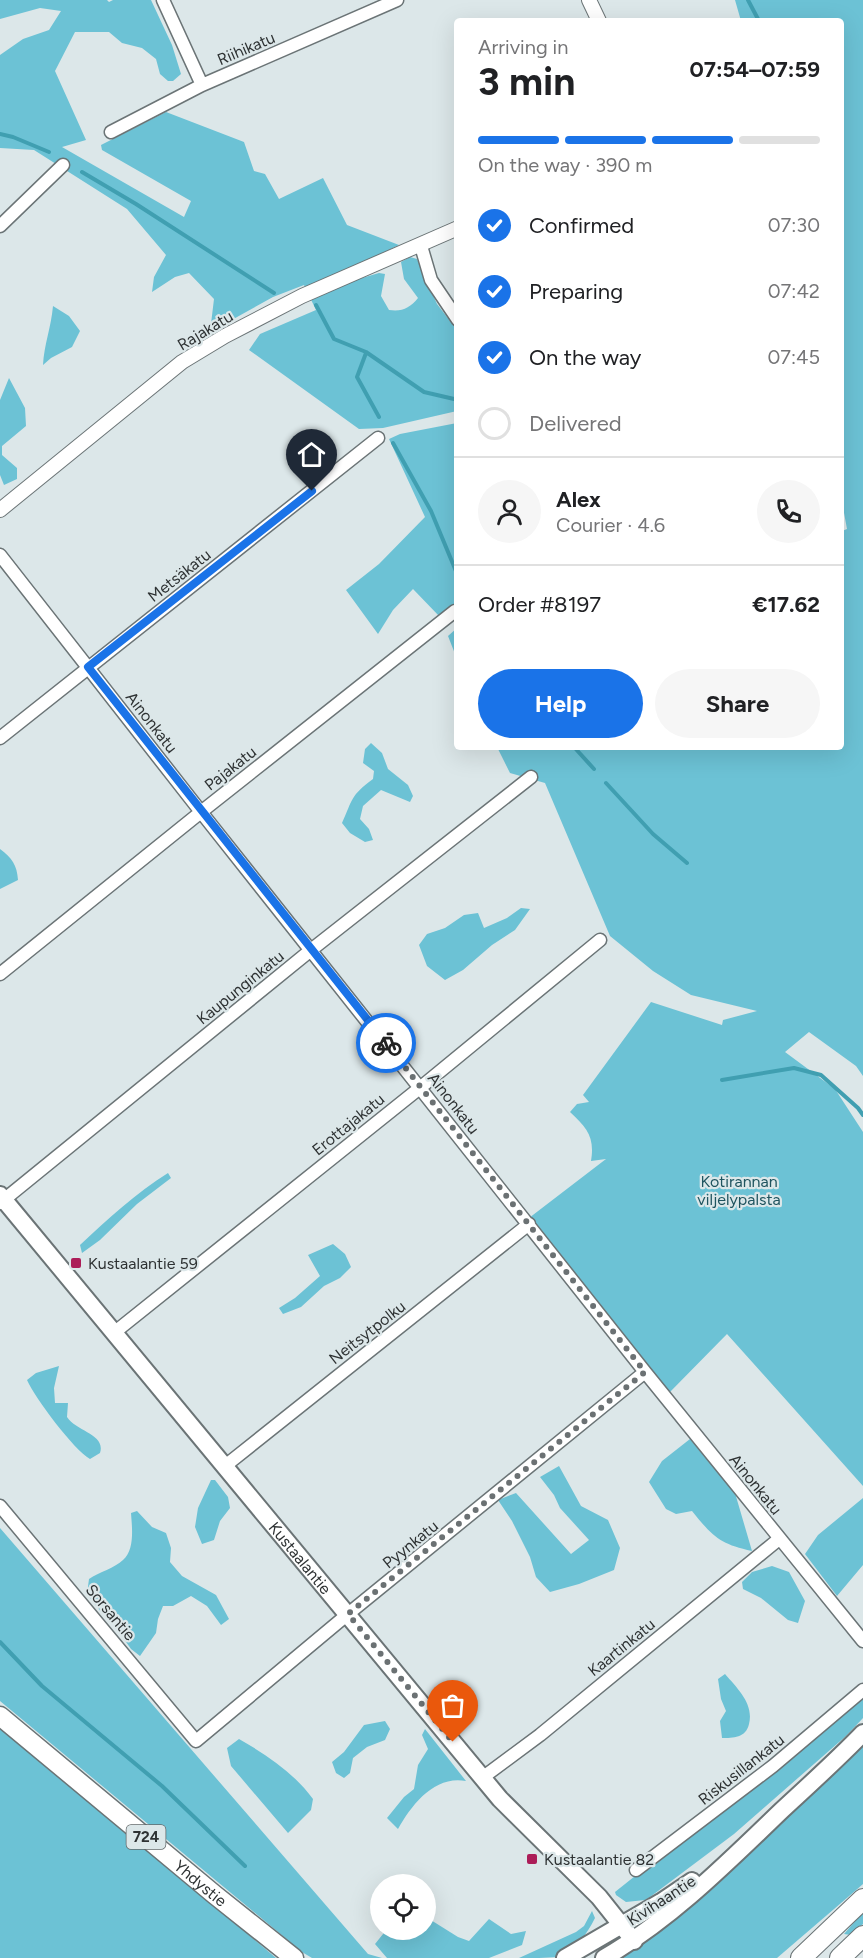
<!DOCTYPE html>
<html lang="en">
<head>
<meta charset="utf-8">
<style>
  body { margin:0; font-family:Figtree,sans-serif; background:#f6f6f6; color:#202124; height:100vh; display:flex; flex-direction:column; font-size:22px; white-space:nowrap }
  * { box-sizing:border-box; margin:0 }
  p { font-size:20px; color:#757577 }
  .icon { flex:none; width:33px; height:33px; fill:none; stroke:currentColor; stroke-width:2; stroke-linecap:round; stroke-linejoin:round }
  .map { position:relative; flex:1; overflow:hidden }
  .panel { position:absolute; left:454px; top:18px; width:390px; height:732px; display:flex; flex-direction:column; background:#fff; border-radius:6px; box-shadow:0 6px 24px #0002 }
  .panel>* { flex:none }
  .fabs { position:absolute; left:370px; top:1874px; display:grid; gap:12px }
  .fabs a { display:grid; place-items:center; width:66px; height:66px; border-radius:50%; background:#fff; box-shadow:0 6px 24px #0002; font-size:30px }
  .pin { position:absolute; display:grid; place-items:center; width:51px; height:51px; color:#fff; margin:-62px -26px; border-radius:50% 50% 50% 0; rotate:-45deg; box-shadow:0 0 6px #0007 }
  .pin .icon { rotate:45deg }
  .courier { position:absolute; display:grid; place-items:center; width:60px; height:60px; margin:-30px; border:4px solid #1a73e8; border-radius:50%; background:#fff; color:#222; box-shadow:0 2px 8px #0007 }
  .headline em { font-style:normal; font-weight:700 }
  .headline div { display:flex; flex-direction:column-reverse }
  .headline { display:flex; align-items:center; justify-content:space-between; height:102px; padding:0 24px }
  h1 { font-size:39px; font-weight:700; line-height:45px }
  .bar { display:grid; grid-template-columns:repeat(4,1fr); gap:9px 6px; align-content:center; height:72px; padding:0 24px }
  .bar i { height:8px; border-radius:4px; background:#e0e0e0 }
  .bar .active { background:#1a73e8 }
  .bar p { grid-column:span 4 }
  .line { display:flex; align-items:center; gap:15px; padding:0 24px; border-top:2px solid #e0e0e0 }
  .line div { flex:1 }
  .round { display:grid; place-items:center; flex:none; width:63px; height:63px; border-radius:32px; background:#f6f6f6 }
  ol { padding:0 24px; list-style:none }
  li { display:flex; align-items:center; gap:18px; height:66px }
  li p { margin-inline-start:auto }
  li .icon { padding:6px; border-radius:50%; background:#1a73e8; color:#fff; stroke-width:4 }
  li:last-child { color:#757577 }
  li i { width:33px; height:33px; border:3px solid #e0e0e0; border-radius:50% }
  .button { display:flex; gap:12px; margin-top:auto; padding:12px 24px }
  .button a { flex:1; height:69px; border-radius:36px; background:#1a73e8; color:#fff; font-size:24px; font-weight:700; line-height:69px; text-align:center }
  .button a+a { background:#f6f6f6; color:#202124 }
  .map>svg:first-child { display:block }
  .green { fill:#6cc2d5 }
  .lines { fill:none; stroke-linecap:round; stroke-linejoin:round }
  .stream { stroke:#409fb1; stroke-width:4 }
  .minor-casing { stroke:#6b7476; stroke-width:15 }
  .tertiary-casing { stroke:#6b7476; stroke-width:16 }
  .secondary-casing { stroke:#6b7476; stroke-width:20 }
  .primary-casing { stroke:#6b7476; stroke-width:21 }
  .trunk-casing { stroke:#6b7476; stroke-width:22 }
  .minor { stroke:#fff; stroke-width:12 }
  .tertiary { stroke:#fff; stroke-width:14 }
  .secondary { stroke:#fff; stroke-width:16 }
  .primary { stroke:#fff; stroke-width:18 }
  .trunk { stroke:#fff; stroke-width:20 }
  .done { stroke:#6b7173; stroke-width:6; stroke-dasharray:0 10.8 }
  .route { stroke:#1a73e8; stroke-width:8 }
  .poi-dot { fill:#ac1d58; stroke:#dce7e9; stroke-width:2 }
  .labels { text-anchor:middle; stroke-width:4.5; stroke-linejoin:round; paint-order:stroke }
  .shield { fill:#dce7e9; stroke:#62686a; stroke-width:1.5 }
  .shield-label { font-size:15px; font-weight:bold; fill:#2e3233 }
  .street-label { font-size:16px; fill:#2e3233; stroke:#dce7e9 }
  .park-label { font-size:16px; fill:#1f545f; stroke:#dce7e9 }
  .poi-label { font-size:16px; fill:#2e3233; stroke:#dce7e9; text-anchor:start }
</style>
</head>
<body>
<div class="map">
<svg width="863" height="1958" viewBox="0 0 863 1958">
  <rect width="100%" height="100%" fill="#dce7e9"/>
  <path class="green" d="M0 0H107L109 2 113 0H151L172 45 181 74 173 81H168L160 74 156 59 142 48 122 43 109 32H75L55 71 86 140 62 147 184 217 191 201 102 150 101 145 166 112 244 142 254 171 265 174 279 199 323 178 347 225 399 245 339 274 362 278 379 273 385 274 381 296 389 310C402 312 410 308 418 298L404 279 401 262 410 257 417 259 437 304 457 330V411L383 428 359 429 249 350 260 334 316 310 304 285 273 297 210 332 214 299 189 273 175 277 152 292 154 277 166 255 127 209 34 150 0 148V55L23 39 49 30 61 11 40 8 0 19Z
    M735 0H863V1076L856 1066 809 1032 785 1052 835 1089 863 1132V1486L727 1334 669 1393 529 1218 606 1159 591 1161C595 1137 587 1128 570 1112L577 1104 589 1102 583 1095 651 1002 722 1025 723 1020 757 1011 691 995 653 971 610 936 545 783 510 773 497 747H842V531L847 529 842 502V21H741Z
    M53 306 69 316 80 331 72 347 51 358 43 365C44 345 51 328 53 306Z
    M9 378 25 408 26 426 2 446V455L17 468V479L4 485 0 475V400Z
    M457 423V606L439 616 413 589 393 610 378 634 346 590 379 564 425 517 389 439 400 434Z
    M457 628V659L448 636Z
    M371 743 382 753 388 769 408 785 413 796 410 802 381 790 363 806 360 819 369 829 373 840 365 842 350 833 342 823C353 799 350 796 373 779L374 771 363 763 365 749Z
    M0 849C12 858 17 865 18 880L0 889Z
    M521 908 530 909 515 930 492 945 463 970 445 980 427 966 419 945 427 934 445 928 464 915 478 913 484 928 507 918Z
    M168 1173 171 1178 137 1204 100 1240 82 1253 80 1245C108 1219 136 1193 168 1173Z
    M333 1244 345 1254 351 1267 340 1278 324 1286 301 1307 283 1314 279 1308 295 1298 320 1276 308 1255Z
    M59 1366 54 1388 55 1403H68L67 1417C77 1432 106 1434 100 1453L90 1459C74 1450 35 1398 27 1380L36 1373Z
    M690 1439 735 1493 752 1551C720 1544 713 1537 692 1511L676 1514 666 1509 649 1482 662 1461Z
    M559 1466 581 1506 608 1520 620 1548 614 1570 579 1584 550 1592 536 1577 530 1557 512 1521 498 1500 516 1493 571 1554 589 1540 560 1508 554 1495 540 1477Z
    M211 1480H215L228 1497 230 1508 220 1521 214 1540 202 1544 195 1527 198 1508Z
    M863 1498V1565L837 1596 805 1554 818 1535Z
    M137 1511 152 1527 166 1533 171 1548 170 1562 182 1576 216 1595 229 1619 221 1625 207 1606 191 1596 173 1606H163L158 1619 156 1633 140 1656 131 1649 124 1639 114 1619 101 1612 87 1594 89 1579C99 1572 115 1568 123 1560 135 1550 132 1527 131 1513Z
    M0 1528 368 1954 382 1958H312L302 1952 0 1701Z
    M772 1566 789 1572 805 1601 798 1623 788 1620 761 1598 743 1589 742 1582 752 1572Z
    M725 1674C738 1689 754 1704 749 1724 746 1738 733 1738 722 1738L720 1721 726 1711 721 1699 718 1679Z
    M863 1694V1718L846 1736 734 1834 650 1897 645 1900 626 1902 616 1895 615 1892Z
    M385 1721 390 1729 385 1740 367 1747 353 1758 350 1773 344 1778 336 1773 332 1762 344 1752 364 1725Z
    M0 1724 276 1958H0Z
    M425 1729 466 1781C435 1775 412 1804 398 1829L387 1818 404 1797 414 1789 418 1765 428 1749 422 1735Z
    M239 1739C267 1755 294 1773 313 1799L311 1810 288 1833 231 1766 227 1748Z
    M863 1744V1884L855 1891 777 1958H615L684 1913Z
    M592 1911 595 1918C587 1934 576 1950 558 1957 548 1958 530 1958 519 1958L576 1932 584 1926Z
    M863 1912V1924L851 1935 844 1934Z
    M426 1917 458 1937 469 1941 489 1919 511 1934 526 1931 522 1945 489 1958H387L375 1944 387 1929H426Z"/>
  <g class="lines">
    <path class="stream" d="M748 0 759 21
      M0 134 13 137 49 152
      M82 172 136 204 274 293
      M316 305 334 339 366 352 424 392 454 399 458 397
      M366 353 357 377 379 417
      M393 443 431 511 458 576
      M574 747 594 769
      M606 783 653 834 687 863
      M722 1080 794 1068 821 1075 858 1108 863 1115
      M0 1642 42 1686 162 1786 245 1866"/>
    <defs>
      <path id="minor" d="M163 0 202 85
        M111 132 202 85 397 0
        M0 226 63 165
        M421 246 431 280 458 320
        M0 555 201 812 645 1372 863 1641
        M0 738 378 438
        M0 974 201 812 455 611
        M0 1203 311 950 531 777
        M115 1332 421 1087 600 940
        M225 1466 529 1224
        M0 1506 196 1741 348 1614 645 1372
        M482 1778 540 1735 779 1539
        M636 1870 773 1766 863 1690"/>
      <path id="tertiary" d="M589 0 599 21
        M0 510 182 362 225 336 302 296 458 228"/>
      <g id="secondary">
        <path id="s1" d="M0 1195 500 1799 599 1897 634 1941"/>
        <path d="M565 1958 661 1902 692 1881"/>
        <path d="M604 1958C670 1920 725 1865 780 1812 808 1786 837 1760 863 1733"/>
      </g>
      <g id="primary">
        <path id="s2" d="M0 1716 215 1895 294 1958"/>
      </g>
      <path id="trunk" d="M801 1958 863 1899
        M840 1958 863 1936"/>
    </defs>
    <use href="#minor" class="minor-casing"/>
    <use href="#tertiary" class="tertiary-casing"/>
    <use href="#secondary" class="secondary-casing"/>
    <use href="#primary" class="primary-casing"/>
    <use href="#trunk" class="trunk-casing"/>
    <use href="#minor" class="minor"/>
    <use href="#tertiary" class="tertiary"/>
    <use href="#secondary" class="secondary"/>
    <use href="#primary" class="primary"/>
    <use href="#trunk" class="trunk"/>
  </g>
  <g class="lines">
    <path class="done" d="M386 1043 645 1372 348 1614 453 1742"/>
    <path class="route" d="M312 491 88 667 386 1043"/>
  </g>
  <g class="poi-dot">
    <rect x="70" y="1257" width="12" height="12" rx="3"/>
    <rect x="526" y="1853" width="12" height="12" rx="3"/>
  </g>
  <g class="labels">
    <rect class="shield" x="126.5" y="1825" width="39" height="24" rx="4.5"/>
    <g class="shield-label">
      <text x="146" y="1842">724</text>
    </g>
    <g class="street-label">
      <text transform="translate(246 48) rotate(-23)" y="6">Riihikatu</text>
      <text transform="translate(205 330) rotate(-31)" y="6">Rajakatu</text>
      <text transform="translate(179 575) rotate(-38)" y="6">Metsäkatu</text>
      <text transform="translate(152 722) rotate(52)" y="6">Ainonkatu</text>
      <text transform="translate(230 768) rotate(-38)" y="6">Pajakatu</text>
      <text transform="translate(240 987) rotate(-39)" y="6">Kaupunginkatu</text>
      <text transform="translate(454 1103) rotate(52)" y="6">Ainonkatu</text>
      <text transform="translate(348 1124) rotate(-39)" y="6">Erottajakatu</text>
      <text transform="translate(367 1332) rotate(-38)" y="6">Neitsytpolku</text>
      <text transform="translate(756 1484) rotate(51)" y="6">Ainonkatu</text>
      <text transform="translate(410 1544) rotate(-39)" y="6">Pyynkatu</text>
      <text dy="6" stroke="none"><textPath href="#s1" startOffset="471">Kustaalantie</textPath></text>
      <text transform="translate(111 1612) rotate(50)" y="6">Sorsantie</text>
      <text transform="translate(621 1647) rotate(-39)" y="6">Kaartinkatu</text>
      <text transform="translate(741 1769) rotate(-38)" y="6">Riskusillankatu</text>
      <text dy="6" stroke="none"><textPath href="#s2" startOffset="261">Yhdystie</textPath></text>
      <text transform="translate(661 1900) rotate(-33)" y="6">Kivihaantie</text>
    </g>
    <g class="park-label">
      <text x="739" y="1187">Kotirannan<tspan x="739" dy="18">viljelypalsta</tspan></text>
    </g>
    <g class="poi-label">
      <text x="88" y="1269">Kustaalantie 59</text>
      <text x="544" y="1865">Kustaalantie 82</text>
    </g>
  </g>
</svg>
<div class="fabs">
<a><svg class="icon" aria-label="locate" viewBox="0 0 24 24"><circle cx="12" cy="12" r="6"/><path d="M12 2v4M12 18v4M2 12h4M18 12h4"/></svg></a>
</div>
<div class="pin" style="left:453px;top:1742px;background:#ea580c"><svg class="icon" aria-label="bag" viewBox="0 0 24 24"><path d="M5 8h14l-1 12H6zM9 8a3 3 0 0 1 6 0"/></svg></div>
<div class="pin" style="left:312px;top:491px;background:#1f2937"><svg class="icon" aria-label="home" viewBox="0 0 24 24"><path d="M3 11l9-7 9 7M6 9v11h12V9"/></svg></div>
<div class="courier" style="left:386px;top:1043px"><svg class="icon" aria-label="bike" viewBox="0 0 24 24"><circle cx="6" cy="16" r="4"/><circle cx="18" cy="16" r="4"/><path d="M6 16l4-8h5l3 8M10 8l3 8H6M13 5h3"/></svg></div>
<section class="panel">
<div class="headline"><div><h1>3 min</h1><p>Arriving in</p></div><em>07:54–07:59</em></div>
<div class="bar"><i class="active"></i><i class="active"></i><i class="active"></i><i></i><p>On the way · 390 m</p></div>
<ol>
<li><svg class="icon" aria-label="check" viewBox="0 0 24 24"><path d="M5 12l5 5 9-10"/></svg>Confirmed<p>07:30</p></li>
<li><svg class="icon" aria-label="check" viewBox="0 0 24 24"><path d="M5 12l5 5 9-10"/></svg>Preparing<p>07:42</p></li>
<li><svg class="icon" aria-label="check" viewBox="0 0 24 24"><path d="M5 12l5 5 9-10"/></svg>On the way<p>07:45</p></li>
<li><i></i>Delivered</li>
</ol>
<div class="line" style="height:108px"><a class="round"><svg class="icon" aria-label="person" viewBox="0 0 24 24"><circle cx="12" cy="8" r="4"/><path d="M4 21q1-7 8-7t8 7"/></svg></a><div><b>Alex</b><p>Courier · 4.6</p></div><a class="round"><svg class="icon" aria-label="phone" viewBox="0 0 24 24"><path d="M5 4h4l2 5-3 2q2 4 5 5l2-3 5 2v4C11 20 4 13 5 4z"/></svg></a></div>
<div class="line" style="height:78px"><div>Order #8197</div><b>€17.62</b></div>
<div class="button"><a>Help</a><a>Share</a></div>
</section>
</div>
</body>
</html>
